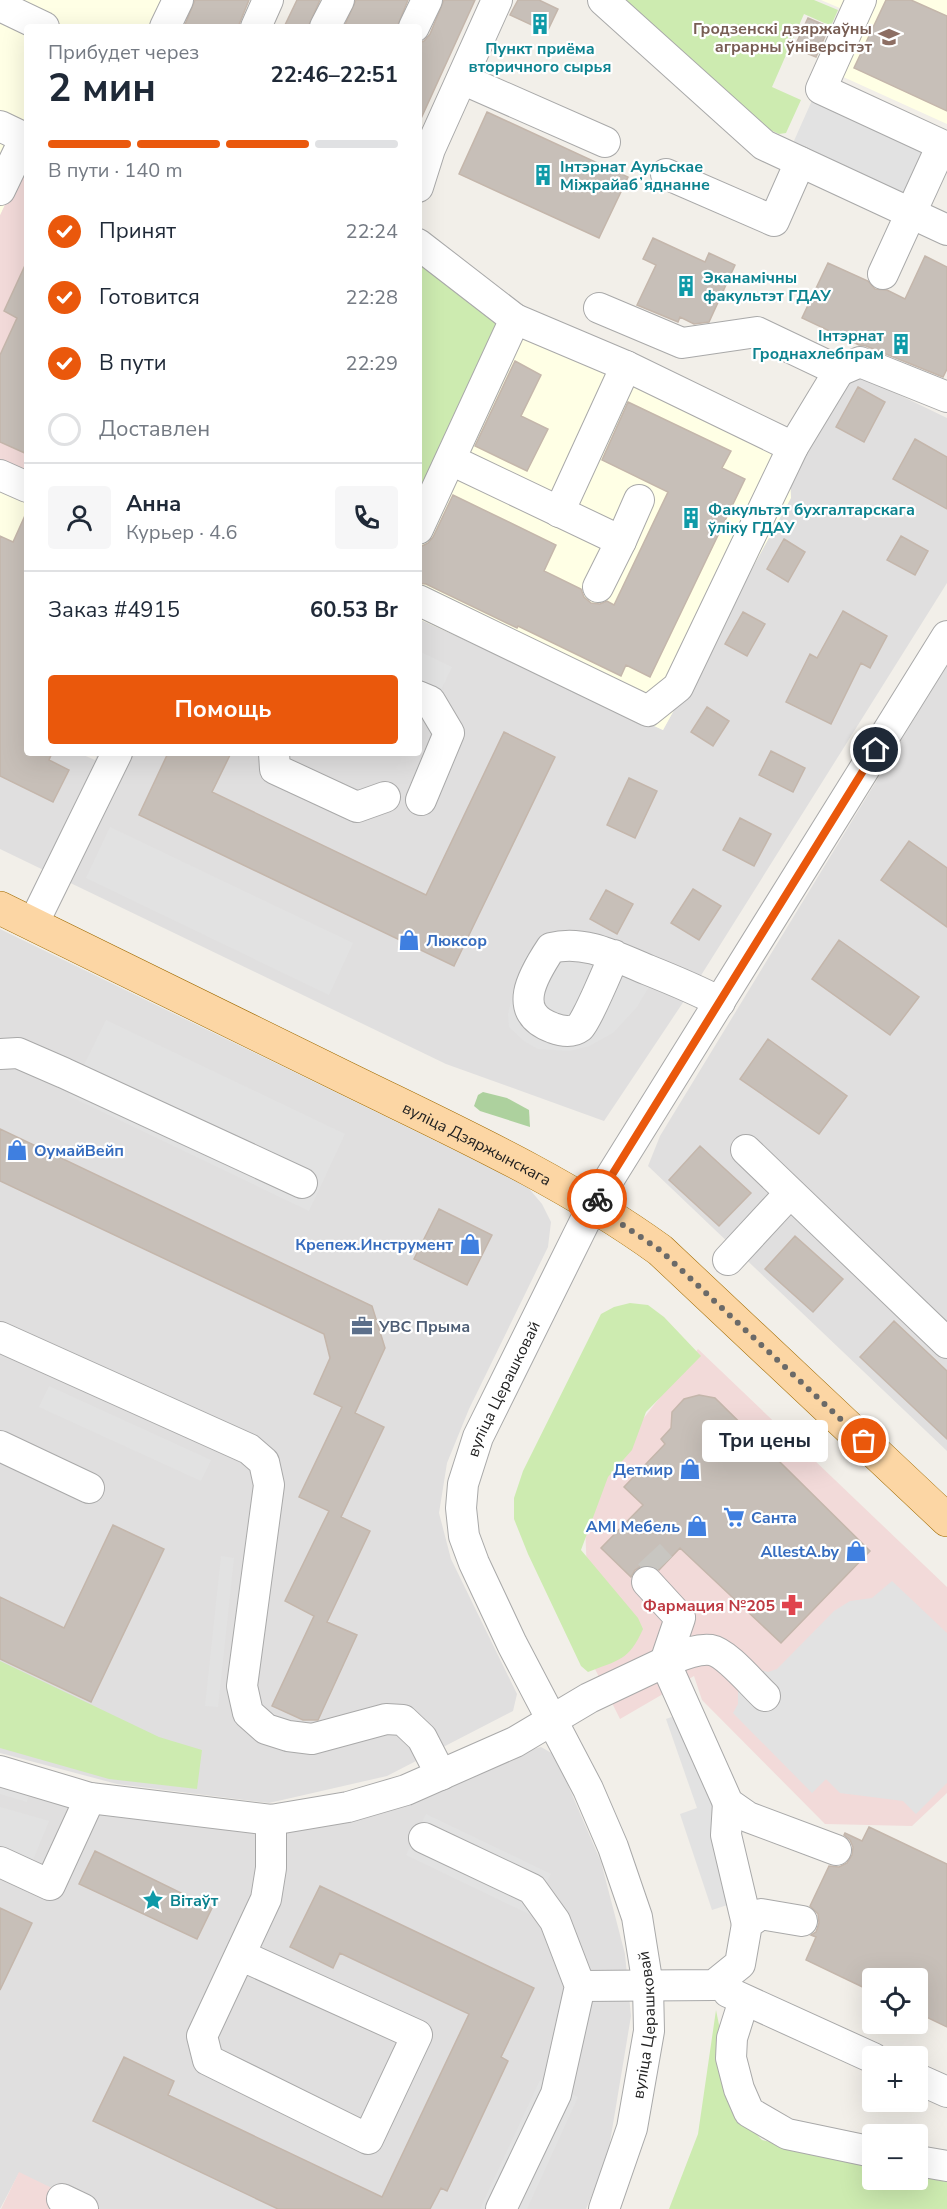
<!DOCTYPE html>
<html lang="ru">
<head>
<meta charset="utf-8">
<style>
  body { margin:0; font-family:"Nunito Sans",sans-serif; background:#f6f6f7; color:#1f2937; height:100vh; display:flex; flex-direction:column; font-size:22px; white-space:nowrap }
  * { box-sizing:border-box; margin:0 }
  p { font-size:20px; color:#747a83 }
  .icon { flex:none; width:33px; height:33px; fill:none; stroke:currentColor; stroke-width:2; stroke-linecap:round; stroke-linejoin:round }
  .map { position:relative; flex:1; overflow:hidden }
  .side { position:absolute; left:24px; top:24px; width:398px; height:732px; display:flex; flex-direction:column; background:#fff; border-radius:6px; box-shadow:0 6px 24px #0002 }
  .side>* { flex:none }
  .fabs { position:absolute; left:862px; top:1968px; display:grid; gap:12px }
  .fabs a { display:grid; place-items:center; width:66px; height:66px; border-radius:6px; background:#fff; box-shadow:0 6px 24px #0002; font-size:30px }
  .pin { position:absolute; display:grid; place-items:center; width:51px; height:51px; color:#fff; margin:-26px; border:3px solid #fff; border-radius:50%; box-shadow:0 2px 6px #0007 }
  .courier { position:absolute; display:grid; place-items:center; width:60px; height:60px; margin:-30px; border:4px solid #ea580c; border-radius:50%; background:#fff; color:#222; box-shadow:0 2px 8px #0007 }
  .bubble { position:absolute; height:42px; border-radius:6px; background:#fff; box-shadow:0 6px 24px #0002; font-size:20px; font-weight:700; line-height:42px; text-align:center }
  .headline em { font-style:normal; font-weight:700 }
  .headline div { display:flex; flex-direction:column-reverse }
  .headline { display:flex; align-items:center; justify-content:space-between; height:102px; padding:0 24px }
  h1 { font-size:39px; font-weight:700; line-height:45px }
  .bar { display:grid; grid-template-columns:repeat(4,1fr); gap:9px 6px; align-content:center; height:72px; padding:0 24px }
  .bar i { height:8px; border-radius:4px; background:#e0e1e3 }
  .bar .active { background:#ea580c }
  .bar p { grid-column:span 4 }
  .line { display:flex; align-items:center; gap:15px; padding:0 24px; border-top:2px solid #e0e1e3 }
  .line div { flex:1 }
  .round { display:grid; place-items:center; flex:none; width:63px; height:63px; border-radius:6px; background:#f6f6f7 }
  ol { padding:0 24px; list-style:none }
  li { display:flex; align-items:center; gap:18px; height:66px }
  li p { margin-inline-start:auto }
  li .icon { padding:6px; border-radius:50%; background:#ea580c; color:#fff; stroke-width:4 }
  li:last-child { color:#747a83 }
  li i { width:33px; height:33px; border:3px solid #e0e1e3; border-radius:50% }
  .action { display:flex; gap:12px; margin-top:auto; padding:12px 24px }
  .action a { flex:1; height:69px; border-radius:6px; background:#ea580c; color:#fff; font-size:24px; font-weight:700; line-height:69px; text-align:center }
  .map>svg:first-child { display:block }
  .residential { fill:#e0dfdf }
  .commercial { fill:#f2dad9 }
  .education { fill:#ffffe5 }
  .grass { fill:#cdebb0 }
  .forest { fill:#add19e }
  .parking { fill:#e2e2e2 }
  .building { fill:#c7bfb8; stroke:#c4b6ab; stroke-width:1.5 }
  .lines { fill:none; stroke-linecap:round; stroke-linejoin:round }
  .minor-tunnel { stroke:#c8c6c1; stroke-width:30; stroke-dasharray:30 15; stroke-linecap:butt }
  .minor-casing { stroke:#a9a9a9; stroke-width:32 }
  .major-casing { stroke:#a06b00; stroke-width:34 }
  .minor { stroke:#fff; stroke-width:30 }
  .major { stroke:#fcd6a4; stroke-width:33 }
  .done { stroke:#6b6a68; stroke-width:6; stroke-dasharray:0 10.8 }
  .route { stroke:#ea580c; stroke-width:8 }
  .labels { text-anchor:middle; stroke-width:4.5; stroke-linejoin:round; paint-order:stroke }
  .education-label { font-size:16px; font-weight:bold; fill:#785e54; stroke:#fff; text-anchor:end }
  .culture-label { font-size:16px; font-weight:bold; fill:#0d838f; stroke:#fff; text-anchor:start }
  .shop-label { font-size:16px; font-weight:bold; fill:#366cbe; stroke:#fff; text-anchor:end }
  .street-label { font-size:16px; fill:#222; stroke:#fff }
  .service-label { font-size:16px; font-weight:bold; fill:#4e5e75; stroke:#fff; text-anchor:start }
  .health-label { font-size:16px; font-weight:bold; fill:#be3a42; stroke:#fff; text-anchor:end }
</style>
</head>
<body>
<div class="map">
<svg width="947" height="2209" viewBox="0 0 947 2209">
  <rect width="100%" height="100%" fill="#f2efe9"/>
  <path class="residential" d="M858 375 947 418V583L700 977 604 1121 446 1064 0 849V716L27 753H79L95 760 98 753H418L419 619 663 730 790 499V476L845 379Z
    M947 665V1451L648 1166 660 1136Z
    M0 929 526 1185 542 1204 551 1222 548 1247 469 1409 447 1463 439 1513 451 1559 517 1694 513 1711 387 1776 269 1803 117 1784 0 1753Z
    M541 1747 555 1755 601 1862 625 1954 631 2016 607 2160 586 2209H95L19 2173 0 2209V1781L233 1829Z"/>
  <path class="commercial" d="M27 158V495L0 482V215Z
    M698 1349 947 1587V1793L912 1826 825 1824 702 1700 694 1676 620 1719 590 1659 584 1494Z
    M19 2172 95 2209H1Z"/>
  <path class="education" d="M0 0H161L149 27H27V158L0 215Z
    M821 0H947V124L819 66 842 9Z
    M418 256 808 445 790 475 791 498 663 730 419 619Z
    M0 482 27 495V729L0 716Z"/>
  <path class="grass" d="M624 0H814L838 10 831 26 804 14 772 87 801 100 786 133 779 134 768 129Z
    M419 256 504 321 419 511Z
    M630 1303 648 1305 664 1317 701 1356 646 1412 632 1450 608 1477 581 1550 638 1618 643 1629C629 1661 618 1660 588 1672L581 1666 528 1554 514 1519V1498L523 1471 601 1314 614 1307Z
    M0 1661 159 1737 202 1750 197 1789 109 1779 0 1748Z
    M716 2010 737 2114 762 2140 873 2165V2180H918V2176L947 2182V2209H669L698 2134Z"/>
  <path class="forest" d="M483 1092 507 1098 529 1110 530 1127 480 1111 474 1106 478 1095Z"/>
  <path class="parking" d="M822 78 944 133 915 198 793 143Z
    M419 651 452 667 440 692 419 682Z
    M110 827 353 943 329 995 86 878Z
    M550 932 594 940 660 968 637 1007 613 1033 589 1046 570 1051 538 1049 524 1041 509 1027 508 1014 514 987 524 959 536 942Z
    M106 1020 345 1134 309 1211 69 1096Z
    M49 1386 211 1460 201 1481 39 1407Z
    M221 1556 234 1558 218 1707 205 1706Z
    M892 1581 947 1633V1783L916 1814 903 1801 840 1793 826 1779 812 1793 733 1713 738 1704V1689L757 1669 768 1672 777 1669 834 1611 850 1601 872 1598Z
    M688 1711 752 1897 712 1910 680 1814 697 1808 666 1719Z
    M0 1785 29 1793 27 1802 0 1794Z
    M0 1807 49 1821 24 1882 0 1871Z
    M426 1814 551 1874 531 1915 406 1855Z
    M540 2080 578 2097 527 2209H480Z"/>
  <path class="building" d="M195 0H249L238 27H184Z
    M297 0H320L308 27H284Z
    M356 0H408L397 27H344Z
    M444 0H475L419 123V43L424 41 430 34Z
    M518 0H539L558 9 547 32 510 15Z
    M886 0H911L947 16V111L854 68Z
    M808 18 829 27 816 57 794 48Z
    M487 112 628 177 599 238 459 174Z
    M653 238 705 262 709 253 735 265 709 322 694 324 680 317 678 322 637 305 656 265 643 259Z
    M925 256 947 267V369L943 377 866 346 859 345 802 318 828 263 868 281 875 289 887 290 905 299Z
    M27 261V454L0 442V355L17 318 4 311Z
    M515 361 541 375 521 416 548 429 527 471 475 446Z
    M858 387 885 402 864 442 836 427Z
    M628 402 731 451 722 468 745 479 650 677 626 665 621 676 518 626 517 628 426 584 418 583V548L428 543 433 537 453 495 556 545 544 571 581 589 584 597 591 603 600 604 607 601 614 605 668 492 602 460Z
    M915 439 947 457V509L893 479Z
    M27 511V753H52L49 760 69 770 53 802 0 776V536L13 542Z
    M901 536 928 551 915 575 887 560Z
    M784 539 805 552 788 582 767 569Z
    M843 611 887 636 870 668 861 663 831 724 786 702 810 654 817 658Z
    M743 612 765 624 747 656 725 644Z
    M707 707 729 721 713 746 691 732Z
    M504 732 555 757 454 966 139 815 168 753H231L212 792 426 895Z
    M771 751 805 768 793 792 759 775Z
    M629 778 657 791 635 838 607 825Z
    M740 818 771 834 754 866 723 850Z
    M909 841 947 868V927L881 880Z
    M693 889 721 906 699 940 671 923Z
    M606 890 633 904 617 934 590 919Z
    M839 940 919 997 890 1035 812 979Z
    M768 1039 847 1096 819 1134 740 1079Z
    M0 1129 372 1306 385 1348 355 1413 384 1427 341 1517 370 1531 327 1622 357 1635 318 1720H303L272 1706 314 1616 285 1601 329 1511 299 1497 342 1407 314 1394 330 1358 324 1334 0 1181Z
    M700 1146 751 1193 719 1226 669 1180Z
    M439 1209 492 1235 467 1285 414 1259Z
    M795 1236 843 1279 813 1312 765 1269Z
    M894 1321 947 1371V1439L860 1357Z
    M699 1395 715 1398 870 1551 781 1643 680 1548 659 1570 652 1565H643L635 1570 631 1577 601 1548 643 1505 624 1487 665 1444 661 1439 671 1428 672 1412 684 1399Z
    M113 1525 164 1549 91 1702 0 1659V1597L64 1628Z
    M869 1827 947 1864V2027L918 2013V1978H873V1992L806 1960 816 1937 811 1935 816 1932 819 1923 818 1914 810 1906 829 1866 839 1867 847 1863 852 1855 853 1847 850 1840 844 1835 845 1833 862 1841Z
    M95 1851 212 1908 197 1939 79 1884Z
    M320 1886 534 1988 501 2057 508 2061 447 2191 441 2188 430 2209H278L93 2121 124 2057 174 2081 168 2095 382 2197 469 2014 340 1953 333 1968 290 1947Z
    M0 1908 32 1923 0 1990Z"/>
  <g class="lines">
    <path class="minor-tunnel" d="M649 1554 661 1567"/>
    <defs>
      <g id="minor">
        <path d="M603 0 764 145 947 230"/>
        <path d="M861 0 821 89 942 145 883 274"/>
        <path d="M0 6 44 27"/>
        <path d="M165 27 178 0"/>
        <path d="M256 27 268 0"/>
        <path d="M325 27 339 0"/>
        <path d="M414 27 427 0"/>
        <path d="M462 79 605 142"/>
        <path d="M0 126 25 138 0 190"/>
        <path d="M666 174 774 221 800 162"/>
        <path d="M418 187 430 149 497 0"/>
        <path d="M418 244 515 319"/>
        <path d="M599 308 682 343 757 332 839 371 860 362 947 397"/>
        <path d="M451 460 621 541"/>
        <path d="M0 475 27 487"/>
        <path d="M559 512 626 366"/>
        <path d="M418 529 515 319 626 366 793 447"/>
        <path d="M598 587 621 541 639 500"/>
        <path d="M418 600 648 711 678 687 793 447 839 371"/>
        <path d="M418 696 430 701 449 733 421 800"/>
        <path d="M274 753 275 769 357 807 385 797"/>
        <path d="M33 924 117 753"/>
        <path d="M614 955C610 966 586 1022 580 1027 572 1033 561 1031 553 1028 510 1013 533 975 551 948 585 939 618 958 648 970 673 980 697 990 720 1002"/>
        <path d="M0 1054 18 1053 64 1073 302 1183"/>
        <path d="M746 1150 947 1343"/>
        <path d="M728 1260 790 1193"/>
        <path d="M0 1337 249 1449 264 1462 269 1485 242 1686 248 1713 266 1729 288 1736 312 1739 386 1719 403 1720 422 1738 441 1775"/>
        <path d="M0 1446 89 1488"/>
        <path d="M647 1582 680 1618 665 1662"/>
        <path d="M665 1662C678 1657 695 1648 711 1650 727 1653 752 1684 765 1696"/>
        <path d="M0 1771 90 1798 271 1820 348 1807 406 1790 515 1742 589 1698 665 1662 728 1803 748 1817 836 1850"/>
        <path d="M728 1803 726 1835 747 1924"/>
        <path d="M424 1838 532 1889 555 1921 580 1986 556 2094 501 2209"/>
        <path d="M0 1862 50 1885 90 1798"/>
        <path d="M240 1955 417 2035 368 2139 208 2060 202 2036 266 1899 271 1868V1820"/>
        <path d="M580 1986 714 1985 740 1964 747 1924 761 1914 802 1921"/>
        <path d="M728 1992 873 2058"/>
        <path d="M744 2000 732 2038 731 2058 739 2089 749 2112 787 2134 873 2152"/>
        <path d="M918 2079 947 2092"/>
        <path d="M918 2161 947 2166"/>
        <path d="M62 2199 83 2209"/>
        <path id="s1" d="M604 2209 632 2128 649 2031 648 1986 637 1917 613 1847 588 1789 512 1644 474 1563 464 1536 461 1508 463 1484 478 1437 593 1205 947 636"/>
      </g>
      <g id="major">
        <path id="s2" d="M0 908C115 964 230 1022 346 1078 454 1131 563 1180 660 1250L947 1520"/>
      </g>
    </defs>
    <use href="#minor" class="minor-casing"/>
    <use href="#major" class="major-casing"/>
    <use href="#minor" class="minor"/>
    <use href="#major" class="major"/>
  </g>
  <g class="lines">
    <path class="done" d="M597 1199 593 1205 660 1250 864 1441"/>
    <path class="route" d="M597 1199 876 750"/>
  </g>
  <defs>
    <symbol id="building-bare" viewBox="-9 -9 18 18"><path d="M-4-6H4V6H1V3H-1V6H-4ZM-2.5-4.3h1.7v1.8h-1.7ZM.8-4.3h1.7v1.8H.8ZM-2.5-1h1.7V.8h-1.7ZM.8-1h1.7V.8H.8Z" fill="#0f9aa8" stroke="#fff" stroke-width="2.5" paint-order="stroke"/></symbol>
    <symbol id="university-bare" viewBox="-9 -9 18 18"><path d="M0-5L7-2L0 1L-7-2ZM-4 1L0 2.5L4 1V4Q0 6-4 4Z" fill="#8d6e63" stroke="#fff" stroke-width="2.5" paint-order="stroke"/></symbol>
    <symbol id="shop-bare" viewBox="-9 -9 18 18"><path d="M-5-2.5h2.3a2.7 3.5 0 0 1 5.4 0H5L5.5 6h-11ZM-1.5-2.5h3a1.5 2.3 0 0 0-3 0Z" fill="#3f7fe0" stroke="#fff" stroke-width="2.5" paint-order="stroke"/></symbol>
    <symbol id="office-bare" viewBox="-9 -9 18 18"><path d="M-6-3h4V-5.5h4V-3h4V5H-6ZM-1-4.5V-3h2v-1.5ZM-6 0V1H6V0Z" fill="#5c6f8a" stroke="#fff" stroke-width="2.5" paint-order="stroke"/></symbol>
    <symbol id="supermarket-bare" viewBox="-9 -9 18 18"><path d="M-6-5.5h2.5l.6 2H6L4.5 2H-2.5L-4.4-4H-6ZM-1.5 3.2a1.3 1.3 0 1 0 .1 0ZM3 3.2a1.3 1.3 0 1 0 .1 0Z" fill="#3f7fe0" stroke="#fff" stroke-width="2.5" paint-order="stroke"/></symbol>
    <symbol id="pharmacy-bare" viewBox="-9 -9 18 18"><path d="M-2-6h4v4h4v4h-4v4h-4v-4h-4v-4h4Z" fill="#e0444e" stroke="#fff" stroke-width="2.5" paint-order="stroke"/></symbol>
    <symbol id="sight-bare" viewBox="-9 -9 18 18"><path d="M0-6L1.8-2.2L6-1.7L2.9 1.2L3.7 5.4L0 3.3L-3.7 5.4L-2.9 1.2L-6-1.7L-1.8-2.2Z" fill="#0f9aa8" stroke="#fff" stroke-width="2.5" paint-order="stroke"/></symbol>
  </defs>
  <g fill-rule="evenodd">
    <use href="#building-bare" x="525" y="9" width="30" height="30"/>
    <use href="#university-bare" x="874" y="22" width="30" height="30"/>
    <use href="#building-bare" x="528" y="160" width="30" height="30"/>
    <use href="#building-bare" x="671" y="271" width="30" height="30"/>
    <use href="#building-bare" x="886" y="329" width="30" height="30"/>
    <use href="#building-bare" x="676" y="503" width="30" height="30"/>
    <use href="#shop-bare" x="394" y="925" width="30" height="30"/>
    <use href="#shop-bare" x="2" y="1135" width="30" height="30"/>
    <use href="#shop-bare" x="455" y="1229" width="30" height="30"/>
    <use href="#office-bare" x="347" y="1311" width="30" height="30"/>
    <use href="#shop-bare" x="675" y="1454" width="30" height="30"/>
    <use href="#supermarket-bare" x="719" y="1502" width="30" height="30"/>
    <use href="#shop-bare" x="682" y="1511" width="30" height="30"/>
    <use href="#shop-bare" x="841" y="1536" width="30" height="30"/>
    <use href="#pharmacy-bare" x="777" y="1590" width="30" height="30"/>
    <use href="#sight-bare" x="138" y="1885" width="30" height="30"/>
  </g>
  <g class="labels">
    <g class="education-label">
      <text x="872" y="34">Гродзенскі дзяржаўны<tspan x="872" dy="18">аграрны ўніверсітэт</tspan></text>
    </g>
    <g class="culture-label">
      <text x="540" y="54" text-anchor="middle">Пункт приёма<tspan x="540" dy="18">вторичного сырья</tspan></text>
      <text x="560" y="172">Інтэрнат Аульскае<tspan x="560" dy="18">Міжрайабʼяднанне</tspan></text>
      <text x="703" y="283">Эканамічны<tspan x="703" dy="18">факультэт ГДАУ</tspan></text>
      <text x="884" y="341" text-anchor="end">Інтэрнат<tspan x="884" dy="18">Гроднахлебпрам</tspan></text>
      <text x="708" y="515">Факультэт бухгалтарскага<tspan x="708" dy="18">ўліку ГДАУ</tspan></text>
      <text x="170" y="1906">Вітаўт</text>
    </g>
    <g class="shop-label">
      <text x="426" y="946" text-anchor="start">Люксор</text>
      <text x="34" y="1156" text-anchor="start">ОумайВейп</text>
      <text x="453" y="1250">Крепеж.Инструмент</text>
      <text x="673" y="1475">Детмир</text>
      <text x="751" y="1523" text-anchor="start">Санта</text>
      <text x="680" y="1532">AMI Мебель</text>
      <text x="839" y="1557">AllestA.by</text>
    </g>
    <g class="street-label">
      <text dy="6" stroke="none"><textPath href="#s2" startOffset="532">вуліца Дзяржынскага</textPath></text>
      <text dy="6" stroke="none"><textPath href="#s1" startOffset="874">вуліца Церашковай</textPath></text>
      <text dy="6" stroke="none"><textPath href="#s1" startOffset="190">вуліца Церашковай</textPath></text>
    </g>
    <g class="service-label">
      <text x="379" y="1332">УВС Прыма</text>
    </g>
    <g class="health-label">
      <text x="775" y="1611">Фармация №205</text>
    </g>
  </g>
</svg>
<div class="fabs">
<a><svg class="icon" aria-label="locate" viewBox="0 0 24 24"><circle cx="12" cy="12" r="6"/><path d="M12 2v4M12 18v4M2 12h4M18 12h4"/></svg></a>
<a>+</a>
<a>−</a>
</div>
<div class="pin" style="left:864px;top:1441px;background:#ea580c"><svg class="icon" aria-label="bag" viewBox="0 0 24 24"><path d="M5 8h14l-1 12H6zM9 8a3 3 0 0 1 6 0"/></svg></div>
<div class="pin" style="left:876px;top:750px;background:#1f2937"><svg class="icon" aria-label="home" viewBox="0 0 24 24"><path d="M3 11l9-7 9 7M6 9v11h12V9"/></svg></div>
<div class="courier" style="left:597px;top:1199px"><svg class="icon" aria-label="bike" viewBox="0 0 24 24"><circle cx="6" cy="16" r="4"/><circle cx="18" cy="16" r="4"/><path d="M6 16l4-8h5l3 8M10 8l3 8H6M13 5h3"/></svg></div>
<div class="bubble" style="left:702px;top:1420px;width:126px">Три цены</div>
<section class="side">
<div class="headline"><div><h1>2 мин</h1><p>Прибудет через</p></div><em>22:46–22:51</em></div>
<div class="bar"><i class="active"></i><i class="active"></i><i class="active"></i><i></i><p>В пути · 140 m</p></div>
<ol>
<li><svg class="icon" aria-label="check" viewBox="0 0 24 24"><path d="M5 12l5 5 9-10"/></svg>Принят<p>22:24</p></li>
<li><svg class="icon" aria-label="check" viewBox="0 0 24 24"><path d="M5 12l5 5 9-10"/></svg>Готовится<p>22:28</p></li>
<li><svg class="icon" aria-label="check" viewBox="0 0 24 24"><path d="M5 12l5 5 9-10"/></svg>В пути<p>22:29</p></li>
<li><i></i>Доставлен</li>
</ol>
<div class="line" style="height:108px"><a class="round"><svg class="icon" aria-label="person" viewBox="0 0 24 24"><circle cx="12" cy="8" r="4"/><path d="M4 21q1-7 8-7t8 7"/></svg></a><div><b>Анна</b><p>Курьер · 4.6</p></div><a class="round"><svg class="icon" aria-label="phone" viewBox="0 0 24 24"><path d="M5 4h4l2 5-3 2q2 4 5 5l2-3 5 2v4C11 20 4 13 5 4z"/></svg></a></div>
<div class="line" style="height:78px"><div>Заказ #4915</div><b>60.53 Br</b></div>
<div class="action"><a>Помощь</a></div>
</section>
</div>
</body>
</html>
